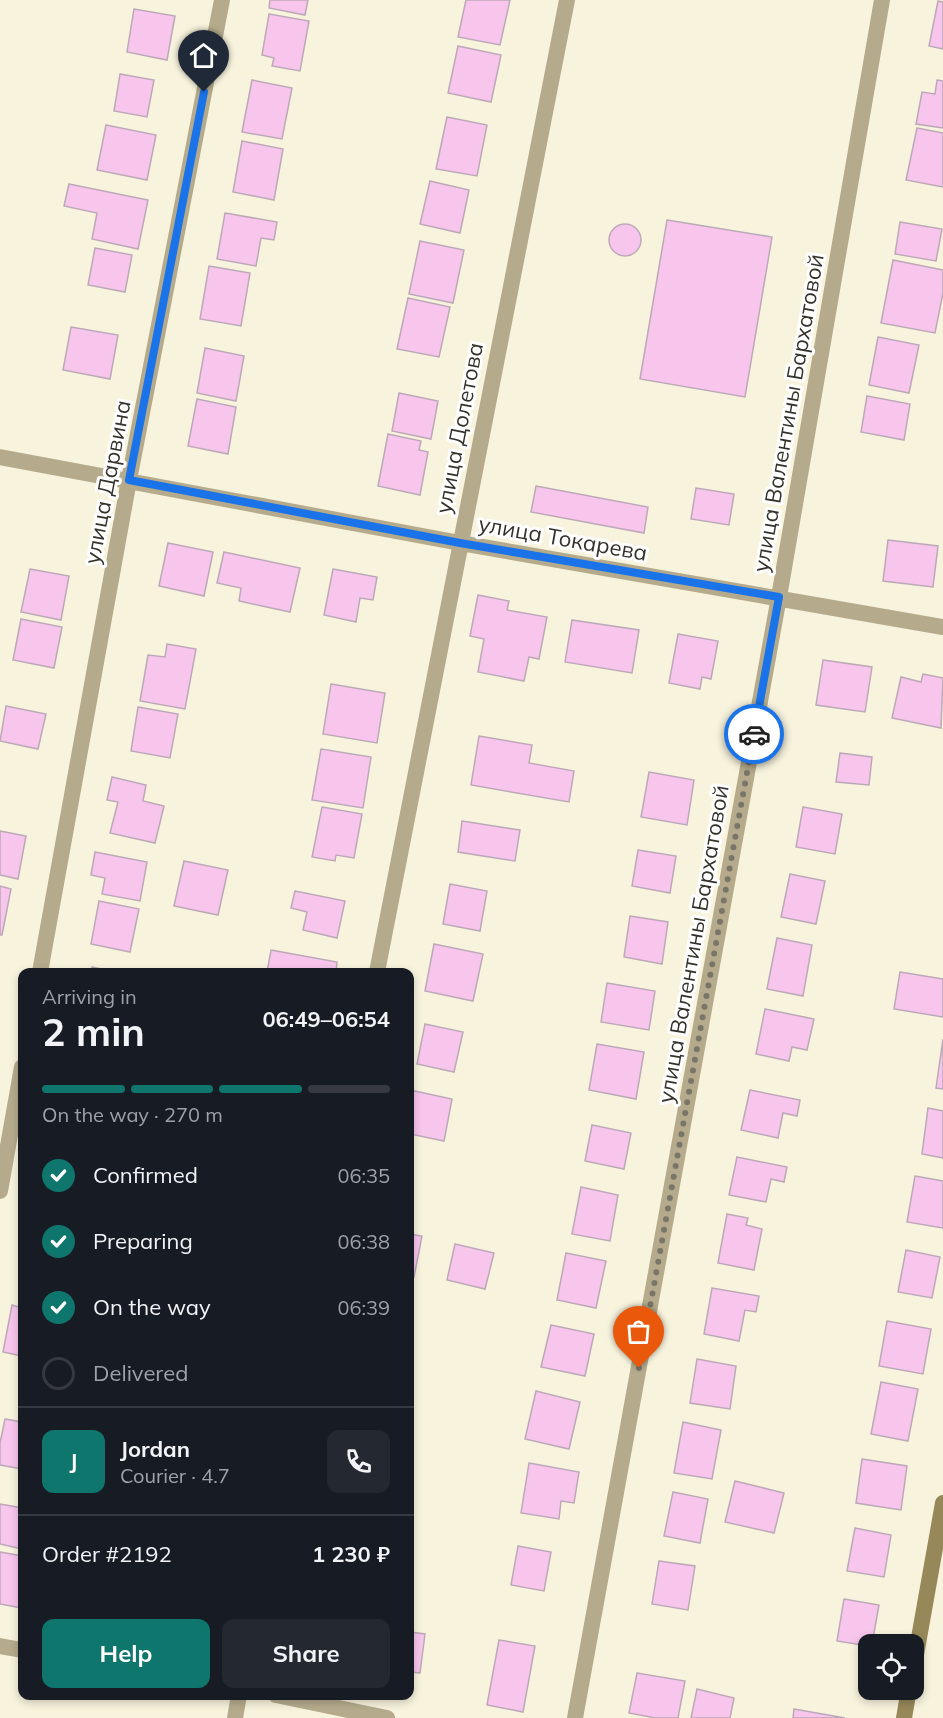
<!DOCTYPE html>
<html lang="en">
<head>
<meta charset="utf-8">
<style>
  body { margin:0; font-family:Mulish,sans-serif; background:#242831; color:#f1f3f6; height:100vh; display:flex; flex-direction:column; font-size:22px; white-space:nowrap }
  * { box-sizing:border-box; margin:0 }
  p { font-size:20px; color:#9ea1a6 }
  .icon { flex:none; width:33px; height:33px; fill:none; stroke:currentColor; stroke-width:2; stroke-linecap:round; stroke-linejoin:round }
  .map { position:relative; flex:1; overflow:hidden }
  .panel { position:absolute; left:18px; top:968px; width:396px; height:732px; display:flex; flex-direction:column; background:#171b24; border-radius:12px; box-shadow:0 3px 9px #0003 }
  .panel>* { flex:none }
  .fabs { position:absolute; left:858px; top:1634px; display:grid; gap:12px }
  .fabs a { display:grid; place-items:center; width:66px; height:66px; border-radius:12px; background:#171b24; box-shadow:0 3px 9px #0003; font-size:30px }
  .pin { position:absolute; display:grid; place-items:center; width:51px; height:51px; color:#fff; margin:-62px -26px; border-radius:50% 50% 50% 0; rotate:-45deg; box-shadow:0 0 6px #0007 }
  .pin .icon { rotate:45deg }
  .courier { position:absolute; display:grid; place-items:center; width:60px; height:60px; margin:-30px; border:4px solid #1a73e8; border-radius:50%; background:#fff; color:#222; box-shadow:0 2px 8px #0007 }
  .head em { font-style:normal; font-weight:700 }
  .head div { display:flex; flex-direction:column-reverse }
  .head { display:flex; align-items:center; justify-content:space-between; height:102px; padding:0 24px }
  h1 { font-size:39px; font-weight:700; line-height:45px }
  .bar { display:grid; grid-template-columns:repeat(4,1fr); gap:9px 6px; align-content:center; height:72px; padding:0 24px }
  .bar i { height:8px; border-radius:4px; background:#363941 }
  .bar .on { background:#0f766e }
  .bar p { grid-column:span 4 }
  .line { display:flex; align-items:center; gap:15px; padding:0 24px; border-top:2px solid #363941 }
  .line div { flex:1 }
  .round { display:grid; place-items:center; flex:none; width:63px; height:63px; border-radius:12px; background:#242831 }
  ol { padding:0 24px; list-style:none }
  li { display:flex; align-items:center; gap:18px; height:66px }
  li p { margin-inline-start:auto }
  li .icon { padding:6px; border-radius:50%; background:#0f766e; color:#fff; stroke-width:4 }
  li:last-child { color:#9ea1a6 }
  li i { width:33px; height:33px; border:3px solid #363941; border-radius:50% }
  .button { display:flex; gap:12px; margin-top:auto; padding:12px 24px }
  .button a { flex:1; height:69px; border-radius:12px; background:#0f766e; color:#fff; font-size:24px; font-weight:700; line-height:69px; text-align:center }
  .button a+a { background:#242831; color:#f1f3f6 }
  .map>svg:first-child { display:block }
  .building { fill:#f8c5ed; stroke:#bca9b8; stroke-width:1.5 }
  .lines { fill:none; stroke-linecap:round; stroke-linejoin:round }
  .minor { stroke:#b5ab8c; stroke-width:16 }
  .tertiary { stroke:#b5ab8c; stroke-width:16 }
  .secondary { stroke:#978859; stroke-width:16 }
  .done { stroke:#797669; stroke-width:6; stroke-dasharray:0 10.8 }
  .route { stroke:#1a73e8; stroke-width:8 }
  .labels { text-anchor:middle; stroke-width:6; stroke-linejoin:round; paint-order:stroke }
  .street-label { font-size:22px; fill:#34322a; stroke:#fff }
</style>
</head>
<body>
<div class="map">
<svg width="943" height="1718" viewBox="0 0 943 1718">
  <rect width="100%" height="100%" fill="#f8f3dd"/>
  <path class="building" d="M270 0H308L305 15 269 8Z
    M466 0H510L500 45 458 37Z
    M938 1 943 2V49L929 46Z
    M134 9 175 16 167 60 127 52Z
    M269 14 309 21 300 71 272 66 274 58 262 55Z
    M458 46 501 55 491 102 448 93Z
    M120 74 154 80 147 117 114 111Z
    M252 80 292 88 282 139 242 132Z
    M937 80 943 81V128L916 124 922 92 935 94Z
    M447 117 487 125 477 176 436 169Z
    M106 125 156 135 147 180 97 170Z
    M917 128 943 133V187L906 180Z
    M242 141 283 149 274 200 233 192Z
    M430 181 469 190 460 233 420 224Z
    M69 184 148 200 138 249 92 239 97 213 64 206Z
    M225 213 277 222 274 240 261 238 256 266 217 259Z
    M667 220 772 237 745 397 640 379Z
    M900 222 942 229 936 261 895 254Z
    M609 240a16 16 0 1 1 32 0a16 16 0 1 1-32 0Z
    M420 241 464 250 453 303 409 294Z
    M95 248 132 255 125 292 88 285Z
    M893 260 943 270V293L935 333 881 323Z
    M209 266 250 273 241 326 200 319Z
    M408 298 450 307 439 357 397 349Z
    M71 327 118 335 110 379 63 370Z
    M878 337 919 345 909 393 869 385Z
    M205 348 244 356 236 401 197 393Z
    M399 393 438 401 431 439 392 431Z
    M867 396 910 404 904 440 861 432Z
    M197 399 236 407 228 454 188 446Z
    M388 434 421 441 419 450 428 452 420 495 378 486Z
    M536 486 648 507 644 533 531 512Z
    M696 488 734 494 729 525 691 519Z
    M888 540 938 546 933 587 883 581Z
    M168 543 213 552 204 596 159 586Z
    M224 552 300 568 290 612 239 601 241 588 217 583Z
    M30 569 69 576 61 620 21 612Z
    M333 569 377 577 373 600 360 598 356 622 324 615Z
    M478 595 509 601 507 610 547 617 539 659 529 657 524 681 478 672 484 639 470 636Z
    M21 619 62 627 54 668 13 660Z
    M572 620 639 630 632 673 565 662Z
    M678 634 718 641 711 679 702 677 700 689 669 683Z
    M167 644 196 649 185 709 140 701 148 655 165 657Z
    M823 660 872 667 865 712 816 705Z
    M923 674 943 678 941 728 892 718 901 677 921 682Z
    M331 684 385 693 377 743 323 734Z
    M6 706 46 714 38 749 0 741Z
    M138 707 178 714 170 758 131 751Z
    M479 736 532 745 529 763 574 771 569 802 471 785Z
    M321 749 371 757 363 808 312 800Z
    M840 753 872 757 869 785 836 782Z
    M649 772 694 780 687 825 641 817Z
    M112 777 146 785 143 801 164 806 155 843 110 833 118 802 107 800Z
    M322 807 362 814 354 858 336 855 335 861 312 857Z
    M803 807 842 814 835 854 796 847Z
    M462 821 520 830 515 861 458 852Z
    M0 831 26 836 18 879 0 875Z
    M638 850 676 856 670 893 632 886Z
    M95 852 147 862 140 901 102 894 105 878 91 875Z
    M184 861 228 870 218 915 174 906Z
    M790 874 825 881 816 924 781 917Z
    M450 884 487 891 480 931 443 924Z
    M0 886 11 889 2 935H0Z
    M295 891 345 901 337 938 303 930 307 912 291 908Z
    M99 901 139 909 130 952 91 944Z
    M630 916 668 922 662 964 624 957Z
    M777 938 812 945 803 996 767 989Z
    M434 944 483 954 473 1001 425 991Z
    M271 950 337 962 336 972H267Z
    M92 967 116 972H91Z
    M900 972 943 979V1017L894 1009Z
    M607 983 655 991 649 1030 601 1022Z
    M765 1009 814 1019 807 1050 792 1047 789 1061 756 1054Z
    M425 1024 463 1032 454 1072 417 1064Z
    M943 1039V1089L936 1088Z
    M597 1044 644 1052 636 1099 589 1090Z
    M410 1090 452 1099 444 1141 410 1134Z
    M750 1090 800 1100 797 1116 783 1113 778 1138 741 1130Z
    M928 1108 943 1111V1158L922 1154Z
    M592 1125 631 1133 624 1169 585 1161Z
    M737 1157 787 1167 784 1182 771 1179 766 1202 729 1195Z
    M915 1176 943 1181V1228L907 1222Z
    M581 1187 618 1195 610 1241 572 1234Z
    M727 1214 748 1218 746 1225 762 1229 754 1270 718 1263Z
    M410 1234 422 1236 414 1277H410Z
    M455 1244 494 1253 485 1289 447 1280Z
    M906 1250 940 1257 932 1298 898 1292Z
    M566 1253 606 1261 596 1308 557 1300Z
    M712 1288 759 1296 756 1312 745 1310 739 1341 704 1334Z
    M12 1305 22 1308V1356L3 1352Z
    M887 1321 931 1329 923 1374 879 1366Z
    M551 1325 594 1334 585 1376 541 1367Z
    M697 1359 736 1366 730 1409 690 1403Z
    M881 1382 918 1389 908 1441 871 1434Z
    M536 1391 580 1402 569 1449 525 1439Z
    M5 1419 22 1422V1469L0 1465V1443Z
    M683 1422 721 1430 712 1479 674 1473Z
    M862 1459 907 1466 901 1510 856 1503Z
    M529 1463 579 1472 574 1503 561 1501 559 1519 521 1513Z
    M735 1481 784 1493 774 1533 725 1522Z
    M673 1492 708 1499 700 1543 664 1536Z
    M0 1504 22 1508V1549L0 1544Z
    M855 1528 891 1535 884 1577 847 1571Z
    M518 1546 551 1552 544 1591 511 1585Z
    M0 1552 22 1556V1608L0 1604Z
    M659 1561 695 1566 688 1610 652 1604Z
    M844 1599 879 1605 872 1644 868 1646 837 1641Z
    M410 1632 425 1634 420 1673 410 1672Z
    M499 1640 535 1646 523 1712 487 1705Z
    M637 1673 685 1681 678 1718H655L629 1713Z
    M697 1689 734 1698 730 1718H691Z
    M794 1709 845 1718H793Z"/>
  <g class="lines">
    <path class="minor" d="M0 457 460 543 943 627
      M40 972 129 480 222 0
      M377 972 567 0
      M0 1191 22 1067
      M235 1718 239 1695
      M575 1718 779 597 882 0"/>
    <path class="tertiary" d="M0 1646 22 1650
      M276 1695 387 1718"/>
    <path class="secondary" d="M914 1666 943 1503
      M904 1718 909 1689"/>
  </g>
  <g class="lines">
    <path class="done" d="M639 1368 754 734"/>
    <path class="route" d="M204 92 129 480 460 543 779 597 754 734"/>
  </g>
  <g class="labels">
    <g class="street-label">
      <text transform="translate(788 413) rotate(-80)" y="8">улица Валентины Бархатовой</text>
      <text transform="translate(459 428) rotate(-79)" y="8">улица Долетова</text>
      <text transform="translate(107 482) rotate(-79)" y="8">улица Дарвина</text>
      <text transform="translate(563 538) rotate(10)" y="8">улица Токарева</text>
      <text transform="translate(693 944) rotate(-80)" y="8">улица Валентины Бархатовой</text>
    </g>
  </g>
</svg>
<div class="fabs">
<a><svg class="icon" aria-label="locate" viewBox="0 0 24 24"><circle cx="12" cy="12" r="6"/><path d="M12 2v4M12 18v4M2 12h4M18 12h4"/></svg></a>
</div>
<div class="pin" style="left:639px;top:1368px;background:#ea580c"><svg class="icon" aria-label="bag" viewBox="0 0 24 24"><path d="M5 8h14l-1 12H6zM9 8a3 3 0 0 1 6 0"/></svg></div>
<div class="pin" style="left:204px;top:92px;background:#1f2937"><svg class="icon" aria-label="home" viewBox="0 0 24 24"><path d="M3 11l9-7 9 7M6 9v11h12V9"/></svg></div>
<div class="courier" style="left:754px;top:734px"><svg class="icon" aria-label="car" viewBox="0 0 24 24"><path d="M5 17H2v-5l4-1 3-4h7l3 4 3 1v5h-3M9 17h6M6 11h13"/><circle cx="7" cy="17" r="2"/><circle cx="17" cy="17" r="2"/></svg></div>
<section class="panel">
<div class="head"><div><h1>2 min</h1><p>Arriving in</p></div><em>06:49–06:54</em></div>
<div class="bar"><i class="on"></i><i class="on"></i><i class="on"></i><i></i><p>On the way · 270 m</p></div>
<ol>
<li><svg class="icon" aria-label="check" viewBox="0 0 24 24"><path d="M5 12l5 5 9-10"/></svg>Confirmed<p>06:35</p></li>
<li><svg class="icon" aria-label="check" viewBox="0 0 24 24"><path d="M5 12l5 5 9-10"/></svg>Preparing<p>06:38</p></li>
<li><svg class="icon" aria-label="check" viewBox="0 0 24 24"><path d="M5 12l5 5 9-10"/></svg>On the way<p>06:39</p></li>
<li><i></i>Delivered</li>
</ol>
<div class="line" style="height:108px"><b class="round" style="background:#0f766e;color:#fff">J</b><div><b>Jordan</b><p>Courier · 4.7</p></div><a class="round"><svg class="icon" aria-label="phone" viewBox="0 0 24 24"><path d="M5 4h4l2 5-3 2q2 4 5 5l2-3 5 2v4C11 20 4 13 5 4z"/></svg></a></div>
<div class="line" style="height:78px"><div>Order #2192</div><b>1 230 ₽</b></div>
<div class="button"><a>Help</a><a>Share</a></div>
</section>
</div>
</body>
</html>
